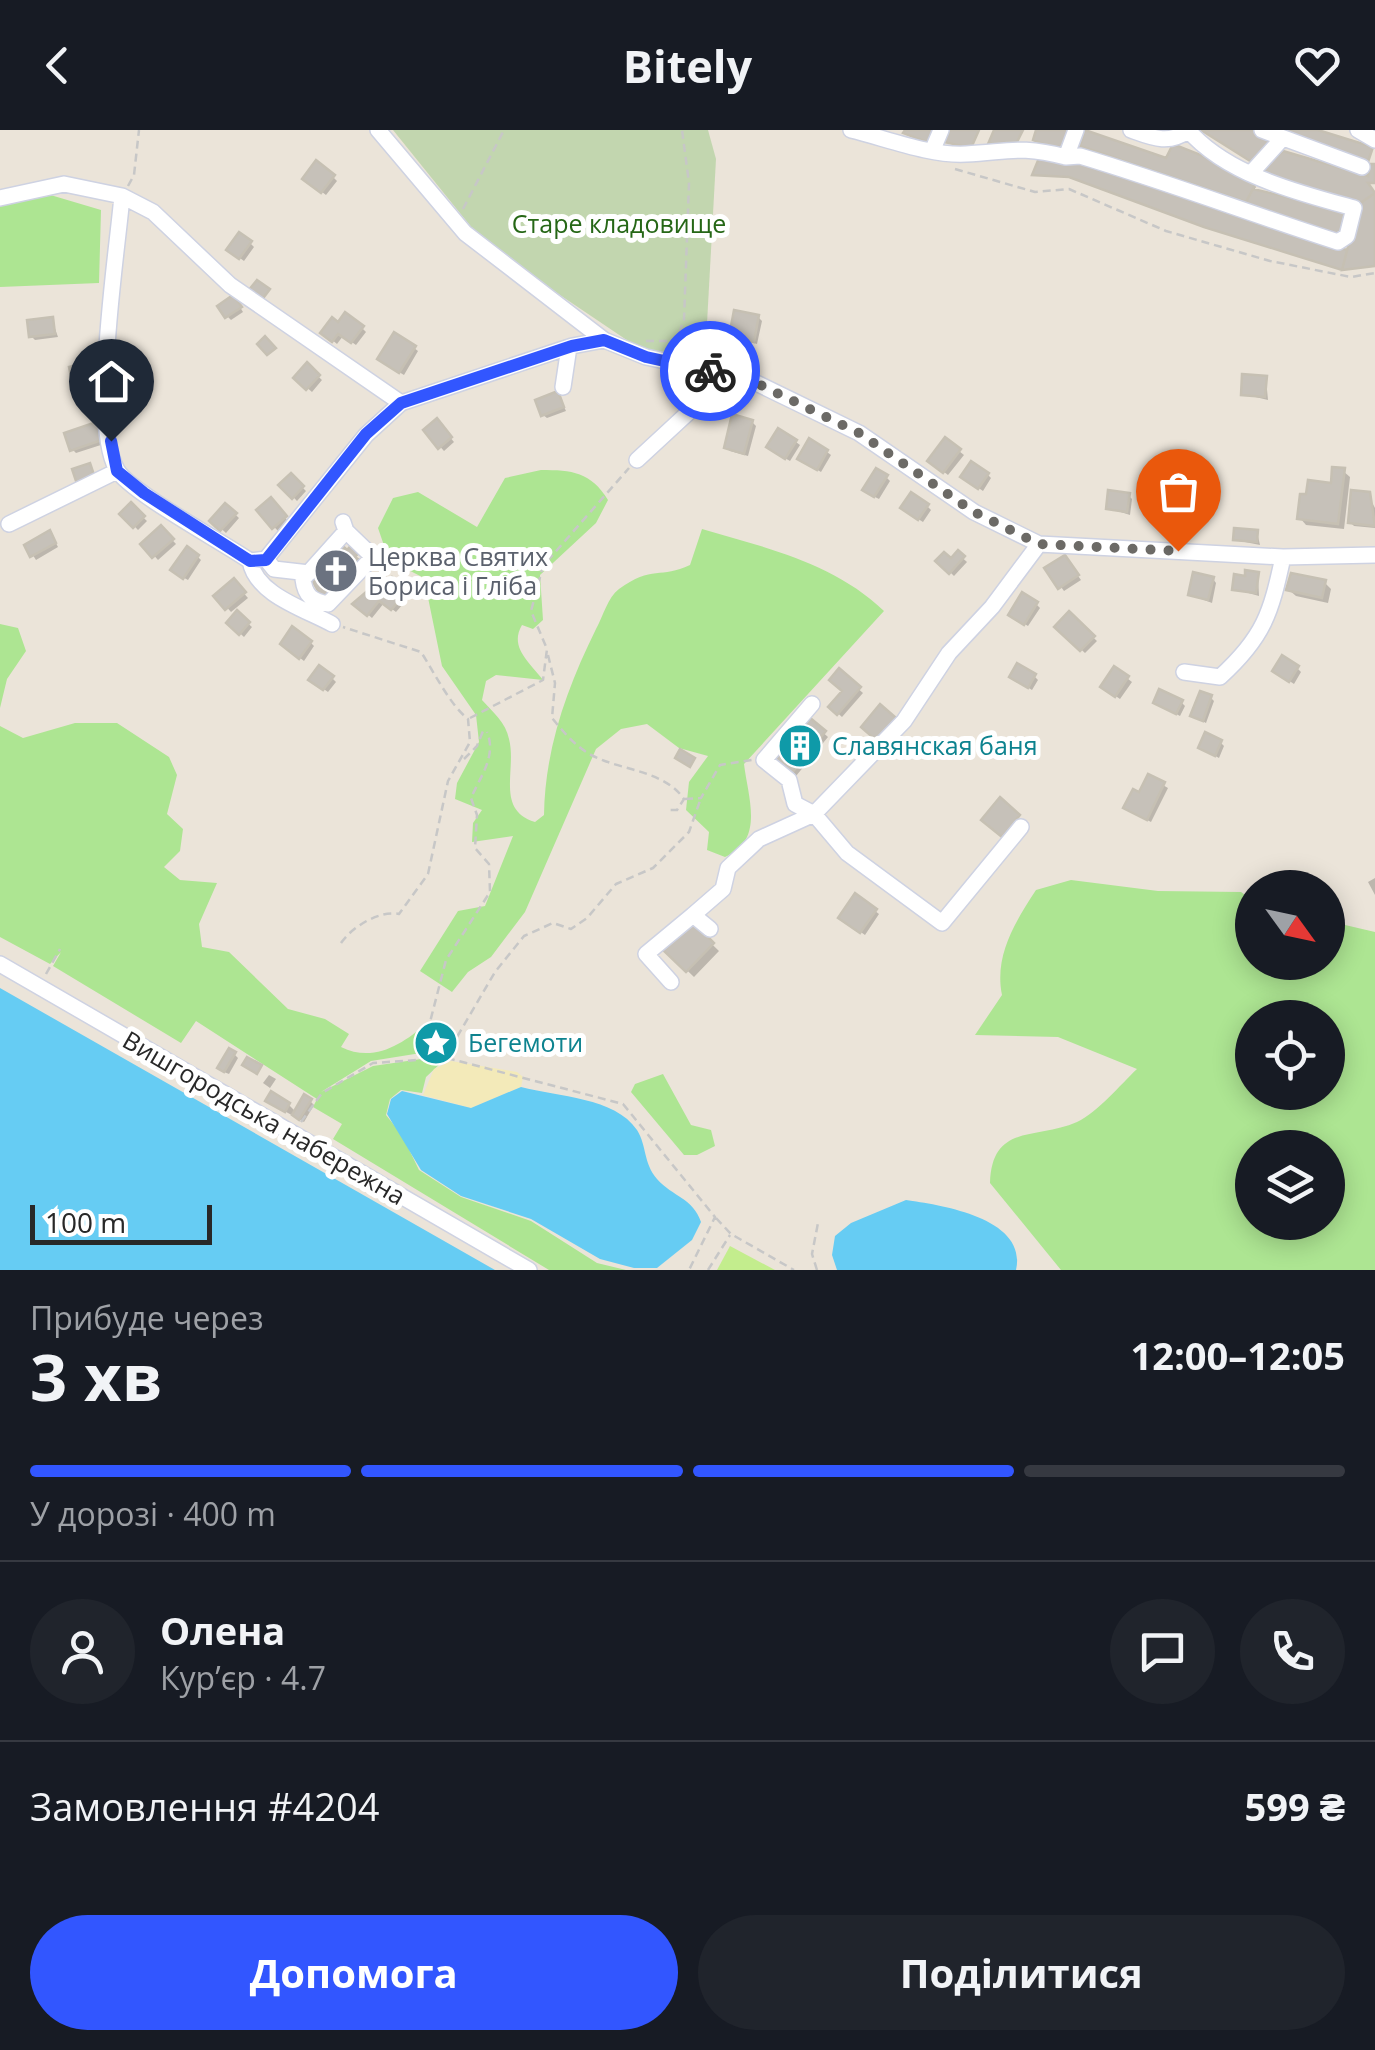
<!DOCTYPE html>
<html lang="uk">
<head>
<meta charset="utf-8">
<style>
  body { margin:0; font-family:"Open Sans",sans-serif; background:#20242c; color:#f1f3f6; height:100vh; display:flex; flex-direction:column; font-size:38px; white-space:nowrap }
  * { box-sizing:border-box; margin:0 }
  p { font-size:32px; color:#9ea1a6 }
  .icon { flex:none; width:55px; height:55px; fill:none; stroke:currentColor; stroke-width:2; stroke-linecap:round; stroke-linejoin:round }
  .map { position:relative; height:1140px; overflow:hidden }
  .side { display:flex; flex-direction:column; background:#171b24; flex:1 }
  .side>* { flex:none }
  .needle { width:65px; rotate:123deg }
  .fabs { position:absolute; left:1235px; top:740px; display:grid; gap:20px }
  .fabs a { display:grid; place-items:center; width:110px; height:110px; border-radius:50%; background:#171b24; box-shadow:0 5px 25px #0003; font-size:50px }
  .scale { position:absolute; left:30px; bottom:25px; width:182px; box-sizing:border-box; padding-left:10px; border:5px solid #282828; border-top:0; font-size:28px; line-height:35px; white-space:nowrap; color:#282828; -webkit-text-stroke:8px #fff; paint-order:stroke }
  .pin { position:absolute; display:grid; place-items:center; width:85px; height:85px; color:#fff; margin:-102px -42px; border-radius:50% 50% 50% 0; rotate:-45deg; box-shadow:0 0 10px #0007 }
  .pin .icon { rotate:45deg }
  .courier { position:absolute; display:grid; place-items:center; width:100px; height:100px; margin:-50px; border:8px solid #3256ff; border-radius:50%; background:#fff; color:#222; box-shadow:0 2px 12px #0007 }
  .summary em { font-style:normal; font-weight:700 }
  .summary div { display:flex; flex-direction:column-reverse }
  .summary { display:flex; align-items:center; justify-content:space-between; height:170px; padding:0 30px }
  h1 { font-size:65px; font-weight:700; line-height:75px }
  .bar { display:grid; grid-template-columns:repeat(4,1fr); gap:15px 10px; align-content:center; height:120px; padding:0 30px }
  .bar i { height:12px; border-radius:8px; background:#363941 }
  .bar .current { background:#3256ff }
  .bar p { grid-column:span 4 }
  .line { display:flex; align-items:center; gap:25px; padding:0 30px; border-top:2px solid #363941 }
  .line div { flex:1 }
  .round { display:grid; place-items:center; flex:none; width:105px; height:105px; border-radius:52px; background:#20242c }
  .action { display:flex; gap:20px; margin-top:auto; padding:20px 30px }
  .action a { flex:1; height:115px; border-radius:60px; background:#3256ff; color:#fff; font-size:40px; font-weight:700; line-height:115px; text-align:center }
  .action a+a { background:#20242c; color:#f1f3f6 }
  header { display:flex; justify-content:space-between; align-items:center; height:130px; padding:0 30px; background:#171b24; font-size:45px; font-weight:700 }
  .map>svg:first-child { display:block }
  .green { fill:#ade592; fill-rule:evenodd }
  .sand { fill:#f3eab9 }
  .cemetery { fill:#c2d6af }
  .pitch { fill:#c3ed8d }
  .water { fill:#66ccf3 }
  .shadow { fill:#0003 }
  .building { fill:#c6c1b9; stroke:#c6c0b3; stroke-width:2.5 }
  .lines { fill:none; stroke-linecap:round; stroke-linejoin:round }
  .minor-casing { stroke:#ced2e2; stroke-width:18 }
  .path { stroke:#c7c7c7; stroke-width:2.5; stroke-dasharray:8 5; stroke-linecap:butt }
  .minor { stroke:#fff; stroke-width:15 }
  .done { stroke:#6c6a66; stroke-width:10; stroke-dasharray:0 18 }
  .route { stroke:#3256ff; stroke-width:12 }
  .labels { text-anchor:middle; stroke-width:10; stroke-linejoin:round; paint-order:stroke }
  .park-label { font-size:25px; fill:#266716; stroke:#fff }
  .worship-label { font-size:25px; fill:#5b616d; stroke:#fff; text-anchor:start }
  .culture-label { font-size:25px; fill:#0d838f; stroke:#fff; text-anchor:start }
  .street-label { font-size:25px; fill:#282828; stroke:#fff }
</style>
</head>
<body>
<header><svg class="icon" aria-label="back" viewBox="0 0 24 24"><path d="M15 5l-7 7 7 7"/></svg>Bitely<svg class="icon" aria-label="heart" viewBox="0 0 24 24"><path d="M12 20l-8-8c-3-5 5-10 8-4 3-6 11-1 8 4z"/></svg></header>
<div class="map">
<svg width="1375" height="1140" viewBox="0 0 1375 1140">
  <rect width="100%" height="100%" fill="#ebe4d9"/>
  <path class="green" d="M37 61 101 80 99 153 0 157V63Z
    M541 340C572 340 591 342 608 370L596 393 540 445 543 490 533 499 522 495C509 517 529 532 543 550L496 545 486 551 482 570C493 582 506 593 509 609 517 639 495 680 535 692L544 685C545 618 567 558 596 499 603 486 608 467 619 459 652 435 661 449 690 435L702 399C767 418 834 433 884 481L744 634C748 668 765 710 725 727L707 720 709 702 686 680 689 652 708 626 679 618 647 594 621 599 596 619 525 782 491 827 468 842 452 862 420 841 458 781 485 776 513 706 472 712 473 693 482 680 455 669 457 653 479 612 476 585 442 536 424 448 389 430 378 398 393 368 418 362 477 397 505 348Z
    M0 494 18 498 26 521 7 549 0 578Z
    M75 593H117L169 627 177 645 167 684 183 699 180 721 164 737 180 750 217 753 199 794 202 817 229 822 288 879 325 889 349 904 341 917C373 933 402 915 427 893L421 923 371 931 321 962 373 936 421 929 442 932 426 947 422 963 401 960 390 969 386 985 402 1005 419 1040 461 1067 531 1091 597 1133 626 1140H549L333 1009 342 994 313 977 317 969 196 891 181 913 53 836 61 822 50 834 0 807V596L23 608Z
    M1071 750 1158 761 1241 762 1252 770V832H1328V791L1375 802V1140H1061L990 1053C992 993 1036 1010 1077 992 1098 982 1120 955 1137 939L1058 907 975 905 1002 865C994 826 1015 792 1036 760ZM1252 888H1328V962H1252ZM1252 1018H1328V1092H1252Z
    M663 944 691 995 711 1000 715 1016 697 1025H684L631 962 635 954Z"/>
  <path class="sand" d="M451 931 517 942 523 947 521 957 471 978 423 965 434 939Z"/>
  <path class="cemetery" d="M393 0H708L716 29 705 230 643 221 505 128 472 98Z"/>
  <path class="pitch" d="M730 1116 775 1140H717Z"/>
  <path class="water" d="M0 858 495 1140H0Z
    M521 957C558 967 615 967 637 1000 647 1016 643 1033 657 1049 673 1067 693 1068 701 1092L692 1110 657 1138H634L600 1129 531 1089 461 1066 421 1040 387 984 391 969 402 961 471 978Z
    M906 1070C941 1075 1028 1088 1016 1140H837L832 1125 835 1106 851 1093Z"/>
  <path class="shadow" d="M1084 16 1244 46 1256 57 1253 62 1338 81 1344 87 1338 106Z
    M333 47 337 51 326 65 309 52Z
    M250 113 254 117 244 131 233 123Z
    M237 172 243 182 231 190 227 186Z
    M758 187 762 191 757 214 731 206Z
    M52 190 58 207 35 210 31 206Z
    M362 198 366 202 356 215 343 206 337 214 324 203Z
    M414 218 418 221 404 245 384 233Z
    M95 234 101 250 78 254 74 251Z
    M307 236 322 250 312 262 296 248Z
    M1266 249 1268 270 1243 264Z
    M558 264 566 281 547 288 543 285Z
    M437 292 454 312 444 321 426 301Z
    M752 292 756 296 748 326 730 321 726 317Z
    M98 294 107 313 76 323 72 319Z
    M945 310 964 325 948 345 934 334Z
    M796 312 800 315 790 331 773 321Z
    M827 322 831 325 821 342 804 332Z
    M1343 341 1350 347 1344 399 1306 395 1300 388Z
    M987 344 991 348 983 361 967 350Z
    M291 346 306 361 297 371 282 355Z
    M886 347 890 351 879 369 869 364Z
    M1128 365 1132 369 1130 385 1108 378Z
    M1368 365 1375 378V398L1354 396 1350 392Z
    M1210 368 1214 372 1211 387 1189 381Z
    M270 371 288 391 278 401 259 381Z
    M131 376 147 391 138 400 123 384Z
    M226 376 239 388 226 403 213 391Z
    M927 376 931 380 923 392 907 382Z
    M161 398 176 414 158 430 144 414Z
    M1257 402 1260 415 1235 410Z
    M53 407 58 417 36 430 27 416Z
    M958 424 967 432 954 446 939 431 951 432Z
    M198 427 201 430 188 450 177 444Z
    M1068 432 1081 450 1064 461 1048 439Z
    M1258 445 1259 466 1234 459 1236 447Z
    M1213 449 1216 453 1212 473 1191 465Z
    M392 451 410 466 396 482 384 473 372 488 356 474 384 461Z
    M234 452 248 468 231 482 217 466Z
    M1325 453 1331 459 1328 473 1296 466 1289 460Z
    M1036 474 1040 478 1028 496 1015 488Z
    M237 484 252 497 244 507 229 493Z
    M1069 485 1097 511 1085 523 1057 497Z
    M310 512 314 516 304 531 287 518Z
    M1297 538 1301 542 1294 554 1279 544Z
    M1115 539 1132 552 1120 569 1107 560Z
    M839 542 863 563 842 587 831 577 845 561Z
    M1034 546 1038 550 1032 560 1016 550Z
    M332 548 336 552 328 562 315 553Z
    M1210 567 1214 571 1206 593 1193 586Z
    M1181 572 1185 576 1180 586 1156 573Z
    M810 591 828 607 796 646 778 630Z
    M1220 612 1224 616 1219 628 1201 618Z
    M1149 647 1168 658 1151 692 1130 681Z
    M1375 748V765L1368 752Z
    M875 781 879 784 865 805 845 791Z
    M691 794 719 821 694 847 666 820Z
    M234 924 238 928 229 944 224 942Z
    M269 945 276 949 270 958 263 953Z
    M310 971 314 975 304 992 272 974 289 975 296 982Z"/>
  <path class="building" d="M905 0H935L929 13 903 3Z
    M950 0H979L971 18 944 12Z
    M994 0H1023L1017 12 988 14Z
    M1036 0H1069L1062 21 1033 10Z
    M1085 0 1166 28 1173 14 1246 43 1256 53 1246 72 1080 16Z
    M1201 0H1256L1271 7 1255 34Z
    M1278 0H1318L1373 17 1368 32 1299 11Z
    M1283 21 1368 46 1369 34H1375V53H1368L1375 63 1359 74 1262 47 1265 36Z
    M1039 28 1080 31 1347 120 1342 140 1204 97 1069 47 1032 45Z
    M316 30 335 45 321 63 302 49Z
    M1253 59 1339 79 1344 83 1343 98 1337 106 1268 83 1246 72Z
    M1375 63V136L1342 140 1359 74Z
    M239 102 252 111 239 129 226 120Z
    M257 150 270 159 261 171 248 161Z
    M233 165 242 177 225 188 217 176Z
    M734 180 759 185 754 212 729 207Z
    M345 182 364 196 351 213 338 204 332 212 320 203 332 187 338 192Z
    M53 187 55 204 29 207 27 190Z
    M394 202 416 216 399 243 377 229Z
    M265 206 276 218 267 225 257 214Z
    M96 231 99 246 72 252 69 237Z
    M307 232 320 245 306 260 293 248Z
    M1242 244 1267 246 1265 267 1241 265Z
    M558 261 564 277 541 286 535 270Z
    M732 284 753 290 744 324 724 318Z
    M437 288 452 307 438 319 423 300Z
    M99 291 105 309 70 321 64 303Z
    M778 298 797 310 785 329 766 317Z
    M945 307 961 319 943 343 927 331Z
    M809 308 828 320 817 340 797 329Z
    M971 331 989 343 978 359 960 347Z
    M90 333 96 351 78 357 72 339Z
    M1332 337 1345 338 1338 394 1297 389 1300 364H1306L1308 350 1331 353Z
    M876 338 888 345 874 367 862 360Z
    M291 343 304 356 292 369 278 355Z
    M1108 360 1130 363 1127 382 1106 379Z
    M1351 360 1370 362 1375 396 1348 393Z
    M911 362 929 374 918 390 900 378Z
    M1190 362 1211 365 1208 385 1187 382Z
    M271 367 287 386 272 399 256 380Z
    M131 372 145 386 133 398 119 384Z
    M225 373 237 383 220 401 209 391Z
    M161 395 174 409 152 428 140 414Z
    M1234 398 1258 400 1257 412 1233 410Z
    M50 400 56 413 30 427 24 415Z
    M354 412 362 419 355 427 359 430 328 465 321 466 313 452 344 417 347 420Z
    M187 416 199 425 183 449 170 440Z
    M958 420 965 426 949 444 935 431 944 422 951 428Z
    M1065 425 1079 445 1058 459 1044 438Z
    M1245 440 1259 442 1256 463 1232 460 1234 444 1245 446Z
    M1193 442 1214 447 1208 470 1188 465Z
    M1291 443 1326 450 1322 468 1286 460Z
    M392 447 408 460 391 480 379 471 367 486 352 474 378 452 384 457Z
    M234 448 246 462 225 480 213 466Z
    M1022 462 1038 472 1024 495 1008 485Z
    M237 480 250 492 239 505 226 493Z
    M1069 481 1095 506 1080 521 1054 497Z
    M292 496 312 511 299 529 280 514Z
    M1282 525 1299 536 1289 552 1272 541Z
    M1017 533 1036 544 1028 558 1009 547Z
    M319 535 334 546 323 560 308 550Z
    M1114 536 1129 546 1115 567 1100 557Z
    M839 538 861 557 837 585 828 577 842 561 829 550Z
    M1159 559 1183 570 1176 584 1153 573Z
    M1200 561 1212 565 1203 591 1190 586Z
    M880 574 896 588 877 611 861 597Z
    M809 587 826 601 791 644 774 630Z
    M1205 602 1222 610 1215 626 1198 618Z
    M680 619 695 628 690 637 675 628Z
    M1148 644 1165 652 1147 690 1123 678 1133 659 1139 662Z
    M1000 667 1020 685 1002 707 981 690Z
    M855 763 877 779 860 803 838 788Z
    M691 790 714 813 686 842 663 820Z
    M229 918 236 922 224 942 217 938Z
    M247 927 262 935 257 944 242 935Z
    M271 961 290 973 285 982 265 971Z
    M304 964 312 969 299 990 292 985Z"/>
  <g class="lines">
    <defs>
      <path id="minor" d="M378 0 465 103 604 210 646 227 746 248 859 303 974 382 1039 414 1283 427 1375 425
        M851 0C885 8 930 26 966 24 1009 22 1020 15 1066 27L1076 0
        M1131 0C1153 8 1169 15 1189 0
        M1262 0 1362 37
        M1358 0 1375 10
        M933 19 941 0
        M1066 27 1080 26C1167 52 1251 84 1338 112L1347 106 1354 78C1299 63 1227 45 1188 0
        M1252 42 1281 10
        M122 66C117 125 90 293 117 340 130 362 224 413 250 431L266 429 366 305 401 273 572 216 604 210
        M0 68 64 54 122 66 153 82 230 155 401 273
        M563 257 569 217
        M637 330 690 281 746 248
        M343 392 346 401 303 449C305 466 312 471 328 474L373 427 346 401
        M9 394 117 341
        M266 429 274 439 309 443
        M250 431C256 465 305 479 332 494
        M1184 542 1220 547C1264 507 1271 483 1283 427
        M812 574 764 630 789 650 795 674 814 684
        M1021 697 942 793 847 723 814 684 904 591 949 523 992 477 1039 414
        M710 799 693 785 723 759 728 738 759 709 814 684
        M0 834 529 1140
        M671 852 646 824 693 785"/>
    </defs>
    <use href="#minor" class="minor-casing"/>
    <path class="path" d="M955 39 1035 62 1069 59 1166 101 1270 131 1351 147 1375 143
      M128 56 134 45 139 0
      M463 79 504 0
      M646 211H676L684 190 689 53 682 0
      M548 525 555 553 552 588C566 605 579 621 600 629 628 641 665 642 684 669L677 680H667
      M470 588 543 550 547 519 531 481 543 436 629 338
      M464 629 477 616 483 601 487 602
      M685 669 701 668 720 635 752 630
      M341 813C352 797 379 780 399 784L428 744 448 651 470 612 468 589C450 575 434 542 421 522L343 497
      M46 844 60 819
      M421 927 446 830 490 762 489 734 475 718 477 685 471 668C480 647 497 626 487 602
      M425 927 454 912 495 842 524 806 553 793 571 799 587 788 616 754 653 738 689 702 701 668
      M301 992 322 963 373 933 447 928 623 974 715 1087 689 1140
      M716 1088 731 1104 794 1140
      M708 1140 730 1105
      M817 1140 812 1124 818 1093"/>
    <use href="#minor" class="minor"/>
  </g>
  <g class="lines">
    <path class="done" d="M710 241 746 248 859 303 974 382 1039 414 1178 421"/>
    <path class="route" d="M111 311 117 341 144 363 250 431 266 430 366 304 401 273 572 216 604 210 646 227 710 241"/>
  </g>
  <defs>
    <symbol id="church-disc" viewBox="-11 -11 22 22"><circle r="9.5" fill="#6b7280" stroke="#fff"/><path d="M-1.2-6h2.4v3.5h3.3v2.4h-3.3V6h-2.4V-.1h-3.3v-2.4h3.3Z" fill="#fff"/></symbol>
    <symbol id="building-disc" viewBox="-11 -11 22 22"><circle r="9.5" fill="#0f9aa8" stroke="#fff"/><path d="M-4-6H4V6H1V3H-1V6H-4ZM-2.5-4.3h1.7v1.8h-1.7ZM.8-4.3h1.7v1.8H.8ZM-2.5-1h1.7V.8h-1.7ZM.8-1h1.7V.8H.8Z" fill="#fff"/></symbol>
    <symbol id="sight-disc" viewBox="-11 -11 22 22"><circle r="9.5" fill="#0f9aa8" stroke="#fff"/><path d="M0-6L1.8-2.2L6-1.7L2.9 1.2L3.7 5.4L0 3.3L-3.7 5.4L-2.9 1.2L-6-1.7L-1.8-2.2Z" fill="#fff"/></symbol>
  </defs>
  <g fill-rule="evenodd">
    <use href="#church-disc" x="311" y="416" width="50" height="50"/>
    <use href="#building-disc" x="775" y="591" width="50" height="50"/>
    <use href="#sight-disc" x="411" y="888" width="50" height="50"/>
  </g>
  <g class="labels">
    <g class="park-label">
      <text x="619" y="103">Старе кладовище</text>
    </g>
    <g class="worship-label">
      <text x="368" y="436">Церква Святих<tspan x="368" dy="29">Бориса і Гліба</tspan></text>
    </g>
    <g class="culture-label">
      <text x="832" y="625">Славянская баня</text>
      <text x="468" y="922">Бегемоти</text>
    </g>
    <g class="street-label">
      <text transform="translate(264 988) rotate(30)" y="9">Вишгородська набережна</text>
    </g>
  </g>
</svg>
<div class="fabs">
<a><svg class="needle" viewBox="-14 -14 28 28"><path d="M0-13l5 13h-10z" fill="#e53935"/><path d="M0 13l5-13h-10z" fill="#9ea1a6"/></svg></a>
<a><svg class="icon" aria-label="locate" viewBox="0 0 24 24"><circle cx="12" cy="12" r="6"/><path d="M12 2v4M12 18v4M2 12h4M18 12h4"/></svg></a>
<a><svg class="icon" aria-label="layers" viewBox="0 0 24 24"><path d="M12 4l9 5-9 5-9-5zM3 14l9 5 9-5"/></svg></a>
</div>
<div class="scale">100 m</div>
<div class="pin" style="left:1178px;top:421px;background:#ea580c"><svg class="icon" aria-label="bag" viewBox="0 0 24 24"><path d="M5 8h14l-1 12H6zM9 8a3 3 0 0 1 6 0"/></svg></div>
<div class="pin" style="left:111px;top:311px;background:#1f2937"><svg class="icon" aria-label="home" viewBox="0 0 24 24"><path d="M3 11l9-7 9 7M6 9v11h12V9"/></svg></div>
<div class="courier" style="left:710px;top:241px"><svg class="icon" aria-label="bike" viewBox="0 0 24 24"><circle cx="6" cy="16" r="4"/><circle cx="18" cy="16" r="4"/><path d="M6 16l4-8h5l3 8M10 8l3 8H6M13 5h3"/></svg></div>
</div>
<section class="side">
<div class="summary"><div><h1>3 хв</h1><p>Прибуде через</p></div><em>12:00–12:05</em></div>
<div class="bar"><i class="current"></i><i class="current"></i><i class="current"></i><i></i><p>У дорозі · 400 m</p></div>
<div class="line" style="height:180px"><a class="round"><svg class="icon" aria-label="person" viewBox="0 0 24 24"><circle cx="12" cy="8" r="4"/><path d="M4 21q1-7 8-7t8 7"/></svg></a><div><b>Олена</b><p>Кур’єр · 4.7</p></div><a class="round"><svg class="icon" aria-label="chat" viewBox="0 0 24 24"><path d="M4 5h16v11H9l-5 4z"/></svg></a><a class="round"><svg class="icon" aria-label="phone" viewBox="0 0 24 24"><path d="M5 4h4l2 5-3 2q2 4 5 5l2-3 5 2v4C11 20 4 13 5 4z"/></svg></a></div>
<div class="line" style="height:130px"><div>Замовлення #4204</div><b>599 ₴</b></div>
<div class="action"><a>Допомога</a><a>Поділитися</a></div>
</section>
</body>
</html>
